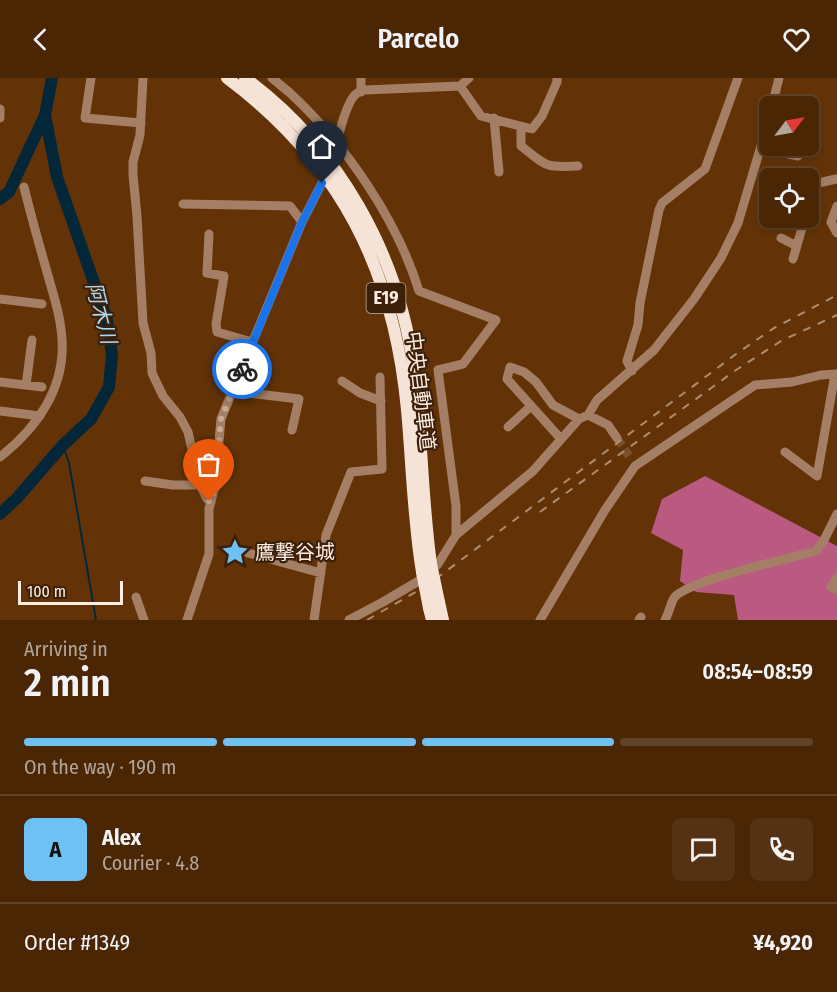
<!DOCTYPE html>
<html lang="en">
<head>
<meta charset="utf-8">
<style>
  body { margin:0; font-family:"Fira Sans Condensed","Noto Sans JP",sans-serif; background:#543213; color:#f1f3f6; height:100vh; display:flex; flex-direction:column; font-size:22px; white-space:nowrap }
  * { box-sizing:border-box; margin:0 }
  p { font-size:20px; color:#b2a59a }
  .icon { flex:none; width:33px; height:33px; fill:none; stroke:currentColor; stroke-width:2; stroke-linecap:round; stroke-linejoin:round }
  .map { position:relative; height:542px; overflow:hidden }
  .details { display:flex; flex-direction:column; background:#4a2605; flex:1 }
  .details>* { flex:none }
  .needle { width:39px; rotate:58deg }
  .tools { position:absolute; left:759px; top:18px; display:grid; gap:12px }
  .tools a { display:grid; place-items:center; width:60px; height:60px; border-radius:9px; background:#4a2605; box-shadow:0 3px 9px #0003,0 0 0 2px #614327; font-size:30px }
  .scale { position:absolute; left:18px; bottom:15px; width:105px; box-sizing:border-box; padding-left:6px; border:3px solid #fcece2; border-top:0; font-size:16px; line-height:21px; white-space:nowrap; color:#fcece2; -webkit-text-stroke:4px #3c200a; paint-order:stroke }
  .pin { position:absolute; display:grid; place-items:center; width:51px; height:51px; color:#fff; margin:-62px -26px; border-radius:50% 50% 50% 0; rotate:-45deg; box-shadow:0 0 6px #0007 }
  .pin .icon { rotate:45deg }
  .courier { position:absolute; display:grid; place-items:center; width:60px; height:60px; margin:-30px; border:4px solid #1a73e8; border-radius:50%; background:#fff; color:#222; box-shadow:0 2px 8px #0007 }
  .head em { font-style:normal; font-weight:600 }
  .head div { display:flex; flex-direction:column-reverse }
  .head { display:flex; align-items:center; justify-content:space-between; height:102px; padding:0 24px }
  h1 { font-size:39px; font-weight:600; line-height:45px }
  .bar { display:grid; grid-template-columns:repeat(4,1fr); gap:9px 6px; align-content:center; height:72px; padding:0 24px }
  .bar i { height:8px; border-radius:4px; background:#614327 }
  .bar .selected { background:#6ec2f3 }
  .bar p { grid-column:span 4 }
  .line { display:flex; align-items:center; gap:15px; padding:0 24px; border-top:2px solid #614327 }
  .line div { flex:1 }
  .round { display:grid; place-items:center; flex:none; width:63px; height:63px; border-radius:9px; background:#543213 }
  header { display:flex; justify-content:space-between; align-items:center; height:78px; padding:0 24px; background:#4a2605; font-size:27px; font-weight:600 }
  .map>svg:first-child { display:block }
  .forest { fill:#ba5a81 }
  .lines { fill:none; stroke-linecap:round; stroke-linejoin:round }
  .stream { stroke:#032739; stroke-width:2 }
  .river { stroke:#032739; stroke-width:12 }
  .minor-tunnel { stroke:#7a4f28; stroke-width:9; stroke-dasharray:9 4.5; stroke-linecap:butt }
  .minor { stroke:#a47f66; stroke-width:9 }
  .highway { stroke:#f6e3d7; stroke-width:12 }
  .rail { stroke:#ae8e73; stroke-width:2; stroke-dasharray:8 8; stroke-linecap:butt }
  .highway-bridge { stroke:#f6e3d7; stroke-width:12 }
  .done { stroke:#c6ab95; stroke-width:6; stroke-dasharray:0 10.8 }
  .route { stroke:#1a73e8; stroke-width:8 }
  .labels { text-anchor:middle; stroke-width:4.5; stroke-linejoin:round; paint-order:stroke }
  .shield { fill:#3c200a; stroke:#c2afa1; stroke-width:1.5 }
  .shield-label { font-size:18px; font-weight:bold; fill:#fcece2 }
  .street-label { font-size:20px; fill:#fcece2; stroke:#3c200a }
  .poi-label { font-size:20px; fill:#fcece2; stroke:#3c200a; text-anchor:start }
  .water-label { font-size:21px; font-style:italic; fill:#a9d8f5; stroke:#3c200a }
</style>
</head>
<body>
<header><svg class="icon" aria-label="back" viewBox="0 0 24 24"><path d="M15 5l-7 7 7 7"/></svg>Parcelo<svg class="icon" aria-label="heart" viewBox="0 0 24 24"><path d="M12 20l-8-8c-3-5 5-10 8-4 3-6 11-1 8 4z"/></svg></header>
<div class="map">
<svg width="837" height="542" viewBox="0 0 837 542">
  <rect width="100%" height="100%" fill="#633307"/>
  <path class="forest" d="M705 398 837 468V542H738L734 517 696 514 680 503 683 472 651 455 662 421Z"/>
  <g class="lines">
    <path class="stream" d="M63 367 69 385 96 542"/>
    <path class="river" d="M0 121 9 114 45 37
      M0 436 17 420 63 367 91 341 109 309 112 277 107 242 57 99 45 37 52 0"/>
    <path class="minor-tunnel" d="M617 360 629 378"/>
    <path class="minor" d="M91 0 85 40 141 45
      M143 0 140 57 133 84V97L137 138 143 245 151 275 152 295 163 318 180 339 188 354 200 407 207 421 211 424
      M272 0C278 5 284 10 290 15 345 66 397 141 419 213L496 242 463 286 438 292 456 428V457
      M460 8 469 0
      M361 14V0
      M772 28 779 0
      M0 31V40
      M494 40 499 94
      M521 49V68C547 88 544 90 578 88
      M761 70 798 78
      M335 77C336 65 346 24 356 16 358 14 362 13 365 12L460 8 481 38 532 51 542 38 557 4V0
      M183 126 290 128 302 144
      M808 127 814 106 836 101
      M837 128 831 144 837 155
      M209 156 207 195 224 198 216 246 217 254 252 264
      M781 160 797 168
      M793 181 805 140
      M0 221 42 226
      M632 293 627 283 638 247 640 225 659 132 662 125 705 91 738 0
      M342 303 360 315 381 323
      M0 304 42 309
      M26 307 32 262
      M232 313 299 321 292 352
      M0 333 40 338
      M588 337 608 347 617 360
      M508 349 531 328
      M561 361 507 301 510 289 524 294 536 304 553 327 579 341
      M785 374 817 398 835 296
      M0 379C37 350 65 310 62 262 61 239 53 216 47 194 39 166 31 138 24 109
      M145 403 173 407H200
      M248 475 321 495
      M837 500 831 509 837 512
      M136 519 144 542
      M187 542 209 476V431L215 408 221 341 302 144 322 105
      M314 542 326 457 351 394 382 391 380 299
      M349 542 383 524 417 504 438 486 456 457 533 393 579 341 588 337 597 322 654 272 694 221 721 180 738 145 770 38
      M540 542 605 432 635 388 755 307 792 304 821 297 837 296
      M639 542 641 539
      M665 542C669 535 670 527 674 520 685 503 792 480 816 473L823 464 837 436"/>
    <path class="highway" d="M227 0C341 85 394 192 407 332 412 386 413 440 422 494
      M245 0C339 69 399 177 414 292 422 356 422 422 431 486
      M439 524 443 542
      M429 530 432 542"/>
    <path class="rail" d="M540 434 736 292 781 263 837 237
      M367 542 419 512 441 497 736 276 774 250 837 217"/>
    <path class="highway-bridge" d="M431 486 439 524
      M422 494 429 530"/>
  </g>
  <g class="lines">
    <path class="done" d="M209 423 211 424 215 408 221 341 242 291"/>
    <path class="route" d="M242 291 302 144 322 105"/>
  </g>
  <defs>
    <symbol id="sight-bare" viewBox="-9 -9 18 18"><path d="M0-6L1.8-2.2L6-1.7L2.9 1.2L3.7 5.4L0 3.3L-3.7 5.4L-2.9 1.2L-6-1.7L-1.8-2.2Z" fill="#6ec2f3" stroke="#3c200a" stroke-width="2.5" paint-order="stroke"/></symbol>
  </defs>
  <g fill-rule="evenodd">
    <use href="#sight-bare" x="216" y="455" width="38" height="38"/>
  </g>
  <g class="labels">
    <rect class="shield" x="366.5" y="205" width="39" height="30" rx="4.5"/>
    <g class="shield-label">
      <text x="386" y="226">E19</text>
    </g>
    <g class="street-label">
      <text transform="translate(421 313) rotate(83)" y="7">中央自動車道</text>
    </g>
    <g class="poi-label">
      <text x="255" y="481">鷹撃谷城</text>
    </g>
    <g class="water-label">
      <text transform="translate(101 235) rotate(75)" y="7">阿木川</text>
    </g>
  </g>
</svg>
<div class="tools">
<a><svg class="needle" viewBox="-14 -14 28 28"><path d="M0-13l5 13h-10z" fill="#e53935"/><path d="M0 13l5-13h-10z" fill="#b2a59a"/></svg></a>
<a><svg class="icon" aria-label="locate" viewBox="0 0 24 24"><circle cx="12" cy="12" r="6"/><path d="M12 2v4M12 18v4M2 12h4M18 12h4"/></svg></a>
</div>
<div class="scale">100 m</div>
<div class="pin" style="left:209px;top:423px;background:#ea580c"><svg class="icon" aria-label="bag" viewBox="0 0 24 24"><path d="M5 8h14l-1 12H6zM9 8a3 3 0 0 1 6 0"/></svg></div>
<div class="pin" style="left:322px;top:105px;background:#1f2937"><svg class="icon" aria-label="home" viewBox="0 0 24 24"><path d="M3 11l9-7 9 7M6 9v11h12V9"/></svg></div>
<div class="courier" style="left:242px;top:291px"><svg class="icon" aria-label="bike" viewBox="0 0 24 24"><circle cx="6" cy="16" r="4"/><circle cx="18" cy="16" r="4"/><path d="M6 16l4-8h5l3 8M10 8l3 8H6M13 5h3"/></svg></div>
</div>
<section class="details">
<div class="head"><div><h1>2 min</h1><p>Arriving in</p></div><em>08:54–08:59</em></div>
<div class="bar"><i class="selected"></i><i class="selected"></i><i class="selected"></i><i></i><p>On the way · 190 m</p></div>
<div class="line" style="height:108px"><b class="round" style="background:#6ec2f3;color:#111">A</b><div><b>Alex</b><p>Courier · 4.8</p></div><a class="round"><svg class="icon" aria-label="chat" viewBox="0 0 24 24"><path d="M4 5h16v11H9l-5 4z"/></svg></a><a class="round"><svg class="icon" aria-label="phone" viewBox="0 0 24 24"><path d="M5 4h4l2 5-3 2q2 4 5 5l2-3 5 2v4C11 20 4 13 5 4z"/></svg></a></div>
<div class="line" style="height:78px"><div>Order #1349</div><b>¥4,920</b></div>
</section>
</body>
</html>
